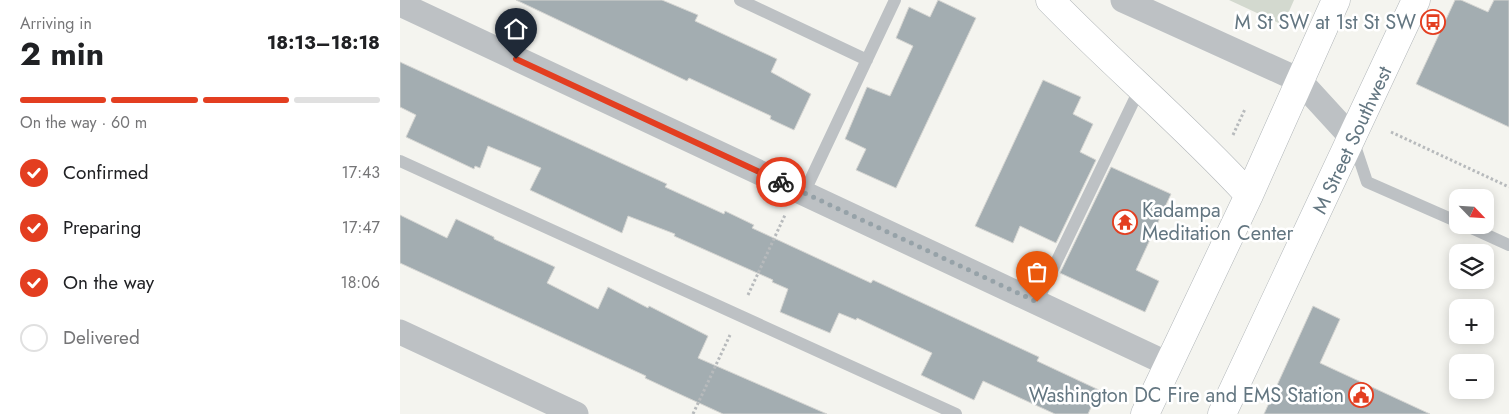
<!DOCTYPE html>
<html lang="en">
<head>
<meta charset="utf-8">
<style>
  body { margin:0; font-family:Jost,sans-serif; background:#f6f6f6; color:#202124; height:100vh; display:flex; flex-direction:column; font-size:19px; white-space:nowrap }
  * { box-sizing:border-box; margin:0 }
  p { font-size:16px; color:#757577 }
  .icon { flex:none; width:28px; height:28px; fill:none; stroke:currentColor; stroke-width:2; stroke-linecap:round; stroke-linejoin:round }
  .map { position:relative; flex:1; overflow:hidden }
  .drawer { display:flex; flex-direction:column; background:#fff; width:400px }
  .drawer>* { flex:none }
  .needle { width:32px; rotate:115deg }
  .controls { position:absolute; left:1049px; top:189px; display:grid; gap:10px }
  .controls a { display:grid; place-items:center; width:45px; height:45px; border-radius:10px; background:#fff; box-shadow:0 2px 12px #0003; font-size:25px }
  .pin { position:absolute; display:grid; place-items:center; width:42px; height:42px; color:#fff; margin:-51px -21px; border-radius:50% 50% 50% 0; rotate:-45deg; box-shadow:0 0 5px #0007 }
  .pin .icon { rotate:45deg }
  .courier { position:absolute; display:grid; place-items:center; width:50px; height:50px; margin:-25px; border:4px solid #e33e20; border-radius:50%; background:#fff; color:#222; box-shadow:0 1px 6px #0007 }
  .summary em { font-style:normal; font-weight:700 }
  .summary div { display:flex; flex-direction:column-reverse }
  .summary { display:flex; align-items:center; justify-content:space-between; height:85px; padding:0 20px }
  h1 { font-size:32px; font-weight:700; line-height:38px }
  .bar { display:grid; grid-template-columns:repeat(4,1fr); gap:8px 5px; align-content:center; height:60px; padding:0 20px }
  .bar i { height:6px; border-radius:4px; background:#e0e0e0 }
  .bar .active { background:#e33e20 }
  .bar p { grid-column:span 4 }
  ol { padding:0 20px; list-style:none }
  li { display:flex; align-items:center; gap:15px; height:55px }
  li p { margin-inline-start:auto }
  li .icon { padding:5px; border-radius:50%; background:#e33e20; color:#fff; stroke-width:4 }
  li:last-child { color:#757577 }
  li i { width:28px; height:28px; border:2px solid #e0e0e0; border-radius:50% }
  main { display:flex; flex:1; min-height:0 }
  .map>svg:first-child { display:block }
  .green { fill:#d3d9cf }
  .building { fill:#a3adb1; stroke:#d5d5d2 }
  .lines { fill:none; stroke-linecap:round; stroke-linejoin:round }
  .primary-casing { stroke:#b0b5b8; stroke-width:29 }
  .path { stroke:#b7babc; stroke-width:3; stroke-dasharray:2.5 2.5; stroke-linecap:butt }
  .lane { stroke:#bdc1c4; stroke-width:12 }
  .street { stroke:#bdc1c4; stroke-width:25 }
  .primary { stroke:#fff; stroke-width:28 }
  .done { stroke:#96a2a8; stroke-width:5; stroke-dasharray:0 9 }
  .route { stroke:#e33e20; stroke-width:6 }
  .labels { text-anchor:middle; stroke-width:5; stroke-linejoin:round; paint-order:stroke }
  .poi-label { font-size:20px; fill:#637681; stroke:#fff; text-anchor:end }
  .street-label { font-size:20px; fill:#637681; stroke:#fff }
</style>
</head>
<body>
<main>
<section class="drawer">
<div class="summary"><div><h1>2 min</h1><p>Arriving in</p></div><em>18:13–18:18</em></div>
<div class="bar"><i class="active"></i><i class="active"></i><i class="active"></i><i></i><p>On the way · 60 m</p></div>
<ol>
<li><svg class="icon" aria-label="check" viewBox="0 0 24 24"><path d="M5 12l5 5 9-10"/></svg>Confirmed<p>17:43</p></li>
<li><svg class="icon" aria-label="check" viewBox="0 0 24 24"><path d="M5 12l5 5 9-10"/></svg>Preparing<p>17:47</p></li>
<li><svg class="icon" aria-label="check" viewBox="0 0 24 24"><path d="M5 12l5 5 9-10"/></svg>On the way<p>18:06</p></li>
<li><i></i>Delivered</li>
</ol>
</section>
<div class="map">
<svg width="1109" height="414" viewBox="0 0 1109 414">
  <rect width="100%" height="100%" fill="#f4f4ef"/>
  <path class="green" d="M829 0H894L883 25Z"/>
  <path class="building" d="M116 0H262L298 15 295 21 377 59 371 72 411 94 394 130 370 119 371 116 289 78 287 81Z
    M538 0 576 18 496 188 456 170 466 149 445 139 467 87 490 96 513 46 496 38 509 7 530 17Z
    M1055 0H1061L1088 12 1094 0H1109V127L1016 84Z
    M0 62 267 184 265 187 324 214 325 211 354 225 352 228 471 283 473 280 639 357 637 361 699 390 688 414H655L583 381 574 400 521 375 532 353 457 318 456 320 439 313 430 333 380 312 388 289 372 282 373 280 274 236 275 234 228 216 222 233 130 190 141 168 88 146 80 168 75 166 74 169 6 137 16 115 0 107Z
    M643 80 681 97 673 114 693 124 680 152 696 160 656 243 620 226 613 243 575 226Z
    M711 167 771 194 736 270 759 281 745 312 660 273Z
    M0 215 47 238 56 219 94 237V239L155 267 147 283 198 309 208 287 248 308 249 306 308 336 298 358 427 414H323L275 392 245 378 246 376 0 263Z
    M913 306 940 319 920 363 1030 414H864Z"/>
  <g class="lines">
    <defs>
      <path id="primary" d="M650 0C715 67 786 126 849 195
        M745 414 849 195 936 0
        M822 414 1016 0"/>
    </defs>
    <use href="#primary" class="primary-casing"/>
    <path class="path" d="M991 132 1109 187
      M833 135 845 109
      M348 295 385 215
      M293 414 330 335"/>
    <path class="lane" d="M340 0 467 60
      M953 140 967 182 1058 222
      M0 161 556 414
      M404 193 495 0
      M1065 225 1109 245
      M637 302 740 88"/>
    <path class="street" d="M723 0 899 80 953 139
      M0 4 768 364
      M0 332 176 414"/>
    <use href="#primary" class="primary"/>
  </g>
  <g class="lines">
    <path class="done" d="M381 182 637 302"/>
    <path class="route" d="M116 59 381 182"/>
  </g>
  <defs>
    <symbol id="bus-ring" viewBox="-11 -11 22 22"><circle r="9.5" fill="#fff" stroke="#e33e20" stroke-width="1.5"/><path d="M-5-6H5V4H4V6H2V4H-2V6H-4V4H-5ZM-3.5-4V0h7V-4ZM-3.5 1.2v1.5H-2V1.2ZM2 1.2v1.5H3.5V1.2Z" fill="#e33e20"/></symbol>
    <symbol id="temple-ring" viewBox="-11 -11 22 22"><circle r="9.5" fill="#fff" stroke="#e33e20" stroke-width="1.5"/><path d="M0-6L5-2H3V0L6.5 2.5H4V6H1.5V3h-3V6H-4V2.5H-6.5L-3 0V-2H-5Z" fill="#e33e20"/></symbol>
    <symbol id="civic-ring" viewBox="-11 -11 22 22"><circle r="9.5" fill="#fff" stroke="#e33e20" stroke-width="1.5"/><path d="M-.6-6.5H3V-4.5H.6V-3L4-1V1h2V6H-6V1h2V-1L-.6-3ZM-1.2 2.5V6h2.4V2.5Z" fill="#e33e20"/></symbol>
  </defs>
  <g fill-rule="evenodd">
    <use href="#bus-ring" x="1019" y="8" width="28" height="28"/>
    <use href="#temple-ring" x="711" y="208" width="28" height="28"/>
    <use href="#civic-ring" x="947" y="381" width="28" height="28"/>
  </g>
  <g class="labels">
    <g class="poi-label">
      <text x="1016" y="29">M St SW at 1st St SW</text>
      <text x="742" y="217" text-anchor="start">Kadampa<tspan x="742" dy="23">Meditation Center</tspan></text>
      <text x="944" y="402">Washington DC Fire and EMS Station</text>
    </g>
    <g class="street-label">
      <text transform="translate(952 140) rotate(-65)" y="7">M Street Southwest</text>
    </g>
  </g>
</svg>
<div class="controls">
<a><svg class="needle" viewBox="-14 -14 28 28"><path d="M0-13l5 13h-10z" fill="#e53935"/><path d="M0 13l5-13h-10z" fill="#757577"/></svg></a>
<a><svg class="icon" aria-label="layers" viewBox="0 0 24 24"><path d="M12 4l9 5-9 5-9-5zM3 14l9 5 9-5"/></svg></a>
<a>+</a>
<a>−</a>
</div>
<div class="pin" style="left:637px;top:302px;background:#ea580c"><svg class="icon" aria-label="bag" viewBox="0 0 24 24"><path d="M5 8h14l-1 12H6zM9 8a3 3 0 0 1 6 0"/></svg></div>
<div class="pin" style="left:116px;top:59px;background:#1f2937"><svg class="icon" aria-label="home" viewBox="0 0 24 24"><path d="M3 11l9-7 9 7M6 9v11h12V9"/></svg></div>
<div class="courier" style="left:381px;top:182px"><svg class="icon" aria-label="bike" viewBox="0 0 24 24"><circle cx="6" cy="16" r="4"/><circle cx="18" cy="16" r="4"/><path d="M6 16l4-8h5l3 8M10 8l3 8H6M13 5h3"/></svg></div>
</div>
</main>
</body>
</html>
